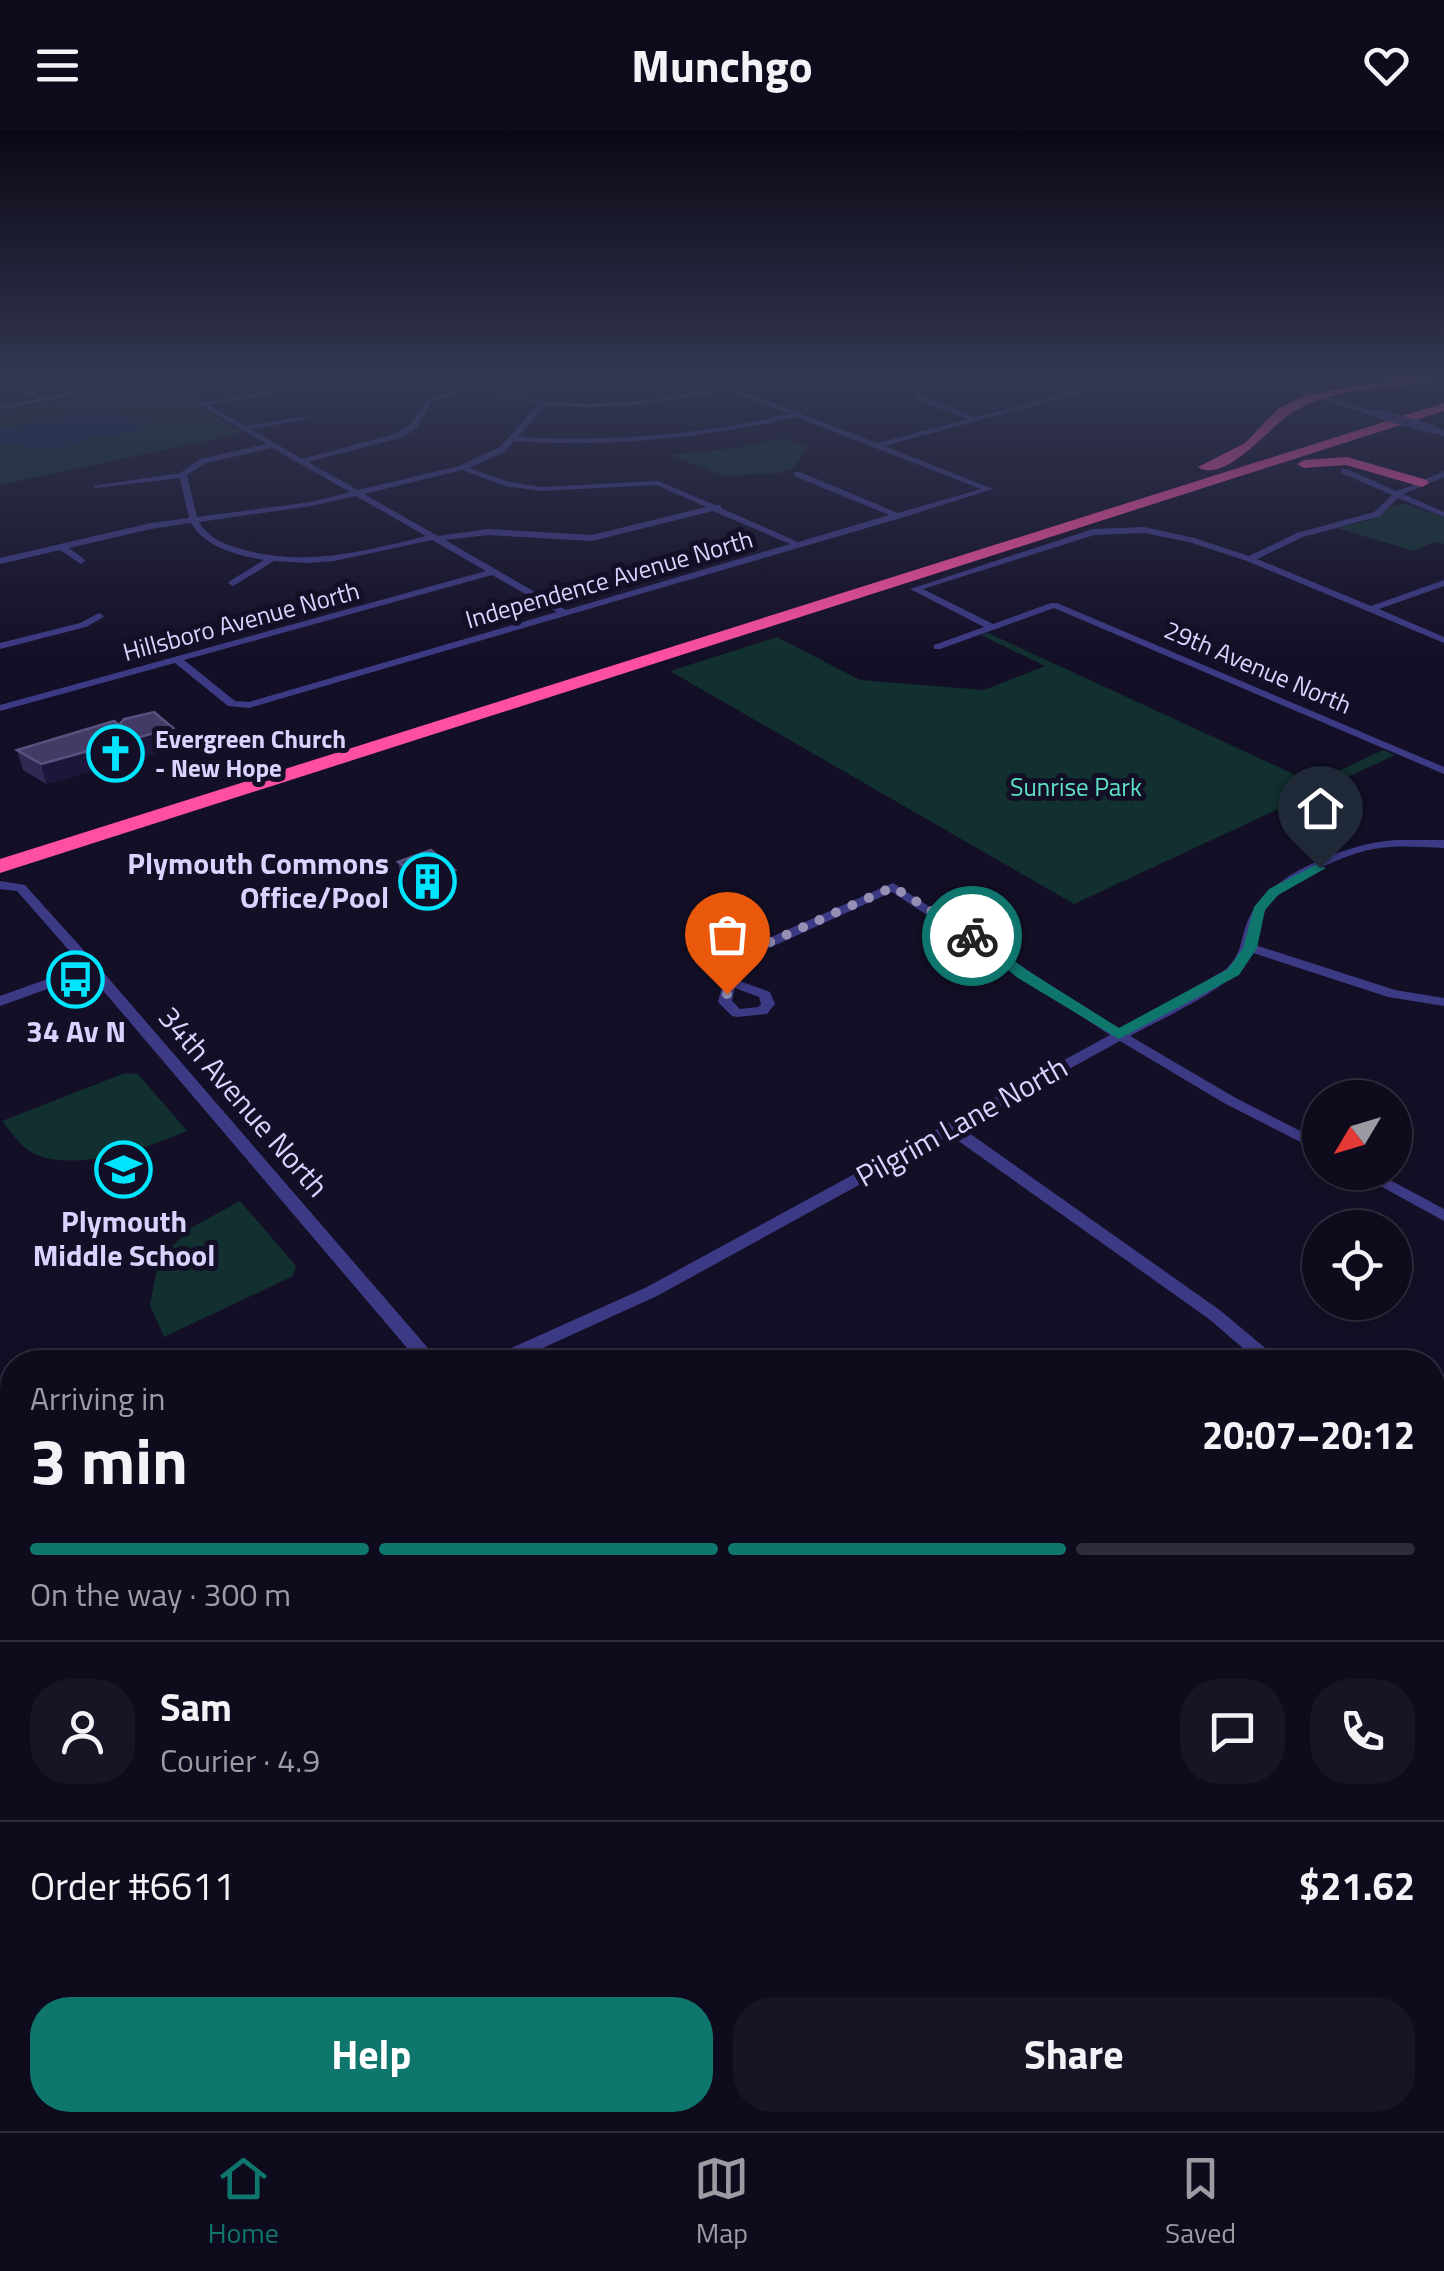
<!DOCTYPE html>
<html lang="en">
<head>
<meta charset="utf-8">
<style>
  body { margin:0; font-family:"Titillium Web",sans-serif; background:#171425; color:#f1f3f6; height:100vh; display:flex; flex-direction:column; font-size:38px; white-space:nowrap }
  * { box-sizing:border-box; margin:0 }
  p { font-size:32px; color:#9b9ba3 }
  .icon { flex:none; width:55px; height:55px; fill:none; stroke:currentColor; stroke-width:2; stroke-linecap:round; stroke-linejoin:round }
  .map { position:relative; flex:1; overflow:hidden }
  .panel { position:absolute; left:0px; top:1220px; width:1445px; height:782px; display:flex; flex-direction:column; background:#0e0b1c; border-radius:40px 40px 0 0; box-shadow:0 5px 15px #0003,0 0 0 2px #2e2b3b }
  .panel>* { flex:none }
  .needle { width:65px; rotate:232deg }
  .controls { position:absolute; left:1302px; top:950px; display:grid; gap:20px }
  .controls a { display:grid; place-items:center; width:110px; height:110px; border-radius:50%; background:#0e0b1c; box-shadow:0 5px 15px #0003,0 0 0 2px #2e2b3b; font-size:50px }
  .pin { position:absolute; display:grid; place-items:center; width:85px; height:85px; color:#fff; margin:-102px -42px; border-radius:50% 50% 50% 0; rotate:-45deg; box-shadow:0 0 10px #0007 }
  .pin .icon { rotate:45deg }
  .courier { position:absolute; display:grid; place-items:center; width:100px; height:100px; margin:-50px; border:8px solid #0f766e; border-radius:50%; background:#fff; color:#222; box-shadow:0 2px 12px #0007 }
  .headline em { font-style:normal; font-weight:700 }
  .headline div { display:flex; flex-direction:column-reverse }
  .headline { display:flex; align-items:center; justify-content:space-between; height:170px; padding:0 30px }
  h1 { font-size:65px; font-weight:700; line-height:75px }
  .bar { display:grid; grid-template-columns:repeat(4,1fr); gap:15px 10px; align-content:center; height:120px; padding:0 30px }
  .bar i { height:12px; border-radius:8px; background:#2e2b3b }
  .bar .current { background:#0f766e }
  .bar p { grid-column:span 4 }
  .line { display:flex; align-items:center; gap:25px; padding:0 30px; border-top:2px solid #2e2b3b }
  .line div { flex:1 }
  .round { display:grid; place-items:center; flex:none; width:105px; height:105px; border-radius:40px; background:#171425 }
  .primary-button { display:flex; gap:20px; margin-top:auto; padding:20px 30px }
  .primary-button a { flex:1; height:115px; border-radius:40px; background:#0f766e; color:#fff; font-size:40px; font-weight:700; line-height:115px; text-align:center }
  .primary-button a+a { background:#171425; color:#f1f3f6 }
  header { display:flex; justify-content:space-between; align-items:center; height:130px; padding:0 30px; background:#0e0b1c; font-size:45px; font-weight:700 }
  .tab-bar { display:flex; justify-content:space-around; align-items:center; height:140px; border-top:2px solid #2e2b3b; background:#0e0b1c; font-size:28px; color:#9b9ba3 }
  .tab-bar a { display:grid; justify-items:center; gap:5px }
  .tab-bar .current { color:#0f766e }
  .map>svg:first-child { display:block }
  .green { fill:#12302f }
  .water { fill:#0c2248 }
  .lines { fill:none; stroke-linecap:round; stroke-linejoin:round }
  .minor { fill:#3d3a85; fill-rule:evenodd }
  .tertiary { fill:#3d3a85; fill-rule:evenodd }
  .motorway { fill:#ff4fa3; fill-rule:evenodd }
  .tertiary-bridge { stroke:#3d3a85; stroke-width:9 }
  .wall { fill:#312854 }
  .shaded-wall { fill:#1d163a }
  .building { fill:#433a66; stroke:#5a527e; stroke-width:2.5 }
  .route { fill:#0f766e }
  .done { stroke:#948fb3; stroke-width:10; stroke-dasharray:0 18 }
  .labels { text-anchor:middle; stroke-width:10; stroke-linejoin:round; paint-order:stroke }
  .far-street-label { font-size:25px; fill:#d9d4ff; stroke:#130f26 }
  .far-poi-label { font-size:25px; font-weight:bold; fill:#d9d4ff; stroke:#130f26; text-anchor:start }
  .far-park-label { font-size:25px; fill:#5fe0c0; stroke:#130f26 }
  .poi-label { font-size:30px; font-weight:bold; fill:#d9d4ff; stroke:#130f26 }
  .street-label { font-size:30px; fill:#d9d4ff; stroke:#130f26 }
</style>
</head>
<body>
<header><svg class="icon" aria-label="menu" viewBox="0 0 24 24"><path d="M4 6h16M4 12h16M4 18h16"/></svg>Munchgo<svg class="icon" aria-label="heart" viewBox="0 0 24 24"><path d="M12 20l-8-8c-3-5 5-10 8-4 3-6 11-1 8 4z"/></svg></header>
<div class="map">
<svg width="1444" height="2001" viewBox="0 0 1444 2001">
  <rect width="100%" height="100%" fill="#130f26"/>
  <path class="green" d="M157 252 244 303 0 355V282Z
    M783 308 807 317 794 338 780 343 723 346 670 325 735 318Z
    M1406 374 1444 387V414L1434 412 1414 421 1337 398 1369 390 1395 375Z
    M988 503 1313 653 1383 620 1395 625 1074 774 670 541 777 507 860 550 984 560 1045 536 981 505Z
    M125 943 138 944 187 1001C148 1018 67 1046 28 1020 18 1013 10 1000 2 991Z
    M240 1071 296 1136 293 1146 164 1207 150 1175 159 1129 191 1098Z"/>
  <path class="water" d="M87 282 145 289 146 293C134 308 112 303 94 306 85 307 80 312 72 315 51 323 21 316 0 312V300Z
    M1433 1819 1444 1820V2001L1409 1990H1432Z"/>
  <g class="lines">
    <path class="minor" d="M4 248H12L45 270 39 271Z
      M154 248H162L203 272 325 252 323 255 209 275 245 296 307 286 304 290 251 299 302 329 398 303 411 294 427 269 466 257 445 248C461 248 474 256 489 261 502 264 515 267 527 269 592 280 658 270 721 258L700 248C712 248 722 256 734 255 749 254 763 248 778 248L737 259 877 313 969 289 916 270 913 263 976 287 1125 248H1136L884 316 993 359 901 388 249 578 228 576 175 533 0 581V575L486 441 432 410 334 431 309 433 274 431 233 456 228 453 230 451 264 430C237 425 206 418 191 393L151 399 69 418 84 429 85 431 81 434 60 420 0 434V428L151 393 189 388 180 348 96 358 92 356 180 343 200 329 267 314ZM472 259 539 274 500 317 459 336 358 360 308 332 404 307 417 297 432 271ZM728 260 789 284C699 305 610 312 518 307L546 275C608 281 668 272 728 260ZM796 287 981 359 898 383 800 342H794V346L889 385 798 412 721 378V375H715L658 351 541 357 509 352 469 338 506 321 514 311C609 318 703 308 796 287ZM272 318 350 362 311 372 197 387 187 345 206 333ZM462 340 505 356 541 361 657 355 706 377 592 405 488 399 438 406 364 364ZM356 366 426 406C366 421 306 437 245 420 226 415 209 409 199 392L311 376ZM713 381 790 414 566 480 445 410 488 405 592 411ZM492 445 557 482 249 572 235 571 184 530Z
      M1341 339H1347L1396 361 1425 351V355L1403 364 1444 382V387L1398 368 1380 386 1303 407 1257 429 1371 476 1444 450V456L1379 479 1444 507V513L1247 431 1189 412 1144 403 1094 405 923 459 993 494 1051 473H1057L1444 637V644L1054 478 940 519H934V515L984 497 910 459 1093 399 1144 397 1194 408 1249 426 1297 403 1374 382 1392 365 1341 343Z
      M99 483 104 486 102 488 86 497 0 519V513L80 493Z
      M1395 710H1444V718C1421 717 1397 715 1374 719 1343 724 1284 752 1266 779 1259 790 1257 802 1255 815L1395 860 1444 868V876L1388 867 1253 823C1233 858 1166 886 1130 906L1234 967 1320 1011V1022L1224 973 1120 911 962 998 1221 1181 1276 1227 1278 1232H1259L1209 1189 950 1005 657 1166 512 1232H489L491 1227 645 1158 1110 905 892 762 754 825 739 842 737 850 770 862 775 874 767 884 737 887 732 886 718 872 726 841 744 819 893 753 1120 900 1225 840C1245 822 1239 806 1251 784 1273 742 1350 713 1395 710ZM735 858 759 867 761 874 758 877 740 879 732 871Z
      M0 751 25 755 97 835 99 838 97 841H87L17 761 0 759Z
      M1355 1042H1375L1444 1079V1091Z
      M1432 1381 1444 1387V1405L1432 1400Z"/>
    <path class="tertiary" d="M143 248H160L0 280V276Z
      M1250 248H1263L1382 284 1375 286Z
      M1432 296 1444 300V306L1429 301Z
      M1444 341V347L1422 356 1417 353Z
      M92 833 97 835 440 1232H419L89 844 0 876V866Z
      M380 1990H410L408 2001H378Z"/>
    <path class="motorway" d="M1408 248H1444V252C1395 257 1336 256 1293 282 1272 294 1225 355 1198 337L1245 313 1279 278 1306 265Z
      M1444 273V281L0 743V729Z
      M1347 327 1427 350 1429 353 1422 357 1346 335 1304 338 1297 334 1304 330Z"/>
    <path class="tertiary-bridge" d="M1378 284 1432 299"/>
  </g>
  <path class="wall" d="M119 595 173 598 177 617 46 654 23 640 17 620Z
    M398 732 455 740 457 756 426 768 401 747Z"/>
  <path class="shaded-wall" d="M173 598 177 617 46 654 41 634Z
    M455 740 457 756 426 768 424 752Z"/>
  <path class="building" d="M154 582 173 598 41 634 17 620 114 591 119 595 124 589Z
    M431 720 455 740 424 752 398 732Z"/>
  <linearGradient id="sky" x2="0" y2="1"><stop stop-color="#0a0815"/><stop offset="0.47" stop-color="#333752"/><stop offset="1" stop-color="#333752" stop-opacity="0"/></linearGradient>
  <rect width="1444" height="528" fill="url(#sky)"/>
  <path class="route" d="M1315 735 1326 738 1278 765 1265 780 1257 818 1239 845 1119 909 1018 848 965 806 977 803 1028 841 1119 898 1228 839 1243 818 1254 777 1269 759Z"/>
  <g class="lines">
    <path class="done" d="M727 864 734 841 748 822 893 757 972 806"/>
  </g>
  <defs>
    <symbol id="church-ring" viewBox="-11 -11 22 22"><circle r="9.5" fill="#130f26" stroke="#00e5ff" stroke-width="1.5"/><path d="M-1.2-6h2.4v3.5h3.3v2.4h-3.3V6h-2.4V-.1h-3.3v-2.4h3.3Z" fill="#00e5ff"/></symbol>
    <symbol id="building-ring" viewBox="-11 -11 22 22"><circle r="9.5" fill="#130f26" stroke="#00e5ff" stroke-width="1.5"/><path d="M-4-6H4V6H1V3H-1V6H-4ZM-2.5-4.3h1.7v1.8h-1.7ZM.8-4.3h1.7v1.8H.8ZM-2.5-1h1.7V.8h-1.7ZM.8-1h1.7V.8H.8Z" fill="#00e5ff"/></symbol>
    <symbol id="bus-ring" viewBox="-11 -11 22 22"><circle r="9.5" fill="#130f26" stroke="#00e5ff" stroke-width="1.5"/><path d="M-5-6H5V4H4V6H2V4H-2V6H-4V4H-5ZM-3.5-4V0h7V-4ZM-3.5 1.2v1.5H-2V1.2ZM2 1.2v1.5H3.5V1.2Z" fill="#00e5ff"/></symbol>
    <symbol id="school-ring" viewBox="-11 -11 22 22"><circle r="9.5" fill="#130f26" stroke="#00e5ff" stroke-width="1.5"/><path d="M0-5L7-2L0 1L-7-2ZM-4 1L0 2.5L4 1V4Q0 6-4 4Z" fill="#00e5ff"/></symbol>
  </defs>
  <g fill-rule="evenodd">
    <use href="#church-ring" x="84" y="592" width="63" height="63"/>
    <use href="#building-ring" x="396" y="720" width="63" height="63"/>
    <use href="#bus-ring" x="44" y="818" width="63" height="63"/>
    <use href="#school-ring" x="92" y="1008" width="63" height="63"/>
  </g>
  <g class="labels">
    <g class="far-street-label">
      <text transform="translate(609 449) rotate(-16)" y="9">Independence Avenue North</text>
      <text transform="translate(241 491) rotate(-15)" y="9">Hillsboro Avenue North</text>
      <text transform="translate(1258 537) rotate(23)" y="9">29th Avenue North</text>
    </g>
    <g class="far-poi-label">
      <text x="155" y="618">Evergreen Church<tspan x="155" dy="29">- New Hope</tspan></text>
    </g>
    <g class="far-park-label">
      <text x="1076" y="666">Sunrise Park</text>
    </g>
    <g class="poi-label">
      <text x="389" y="744" text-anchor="end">Plymouth Commons<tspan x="389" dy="34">Office/Pool</tspan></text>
      <text x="76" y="912">34 Av N</text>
      <text x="124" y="1102">Plymouth<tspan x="124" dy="34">Middle School</tspan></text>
    </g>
    <g class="street-label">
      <text transform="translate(243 972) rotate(49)" y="10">34th Avenue North</text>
      <text transform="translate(962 992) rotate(-29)" y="10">Pilgrim Lane North</text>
    </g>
  </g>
</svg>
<div class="controls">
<a><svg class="needle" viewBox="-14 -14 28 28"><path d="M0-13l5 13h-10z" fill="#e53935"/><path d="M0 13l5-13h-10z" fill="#9b9ba3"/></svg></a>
<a><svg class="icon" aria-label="locate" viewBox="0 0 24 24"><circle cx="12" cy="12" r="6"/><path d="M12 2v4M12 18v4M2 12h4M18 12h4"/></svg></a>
</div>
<div class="pin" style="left:727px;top:864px;background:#ea580c"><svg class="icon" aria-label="bag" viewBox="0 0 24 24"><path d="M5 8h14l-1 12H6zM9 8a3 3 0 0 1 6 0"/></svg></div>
<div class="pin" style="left:1320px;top:738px;background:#1f2937"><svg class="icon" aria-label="home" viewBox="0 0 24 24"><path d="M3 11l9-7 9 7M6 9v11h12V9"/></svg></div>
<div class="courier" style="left:972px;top:806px"><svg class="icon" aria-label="bike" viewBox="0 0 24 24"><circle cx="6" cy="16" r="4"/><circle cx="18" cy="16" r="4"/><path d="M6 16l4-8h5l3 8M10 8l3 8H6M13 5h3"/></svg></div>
<section class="panel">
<div class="headline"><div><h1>3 min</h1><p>Arriving in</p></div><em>20:07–20:12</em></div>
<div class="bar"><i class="current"></i><i class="current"></i><i class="current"></i><i></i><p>On the way · 300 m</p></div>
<div class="line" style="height:180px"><a class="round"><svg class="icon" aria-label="person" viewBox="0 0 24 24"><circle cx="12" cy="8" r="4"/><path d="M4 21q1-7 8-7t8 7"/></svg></a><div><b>Sam</b><p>Courier · 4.9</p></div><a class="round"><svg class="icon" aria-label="chat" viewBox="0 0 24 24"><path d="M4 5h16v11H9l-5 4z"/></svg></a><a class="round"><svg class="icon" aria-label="phone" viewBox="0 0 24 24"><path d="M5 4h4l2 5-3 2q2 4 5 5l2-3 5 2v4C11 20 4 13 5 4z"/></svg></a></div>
<div class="line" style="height:130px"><div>Order #6611</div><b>$21.62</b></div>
<div class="primary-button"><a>Help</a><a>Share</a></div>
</section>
</div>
<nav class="tab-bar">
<a class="current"><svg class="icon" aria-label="home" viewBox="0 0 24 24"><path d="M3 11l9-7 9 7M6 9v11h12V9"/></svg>Home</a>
<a><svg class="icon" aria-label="map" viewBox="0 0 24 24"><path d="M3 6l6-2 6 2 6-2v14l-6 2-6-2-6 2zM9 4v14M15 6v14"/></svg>Map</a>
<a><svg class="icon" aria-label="saved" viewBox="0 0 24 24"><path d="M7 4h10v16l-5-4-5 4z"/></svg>Saved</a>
</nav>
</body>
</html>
